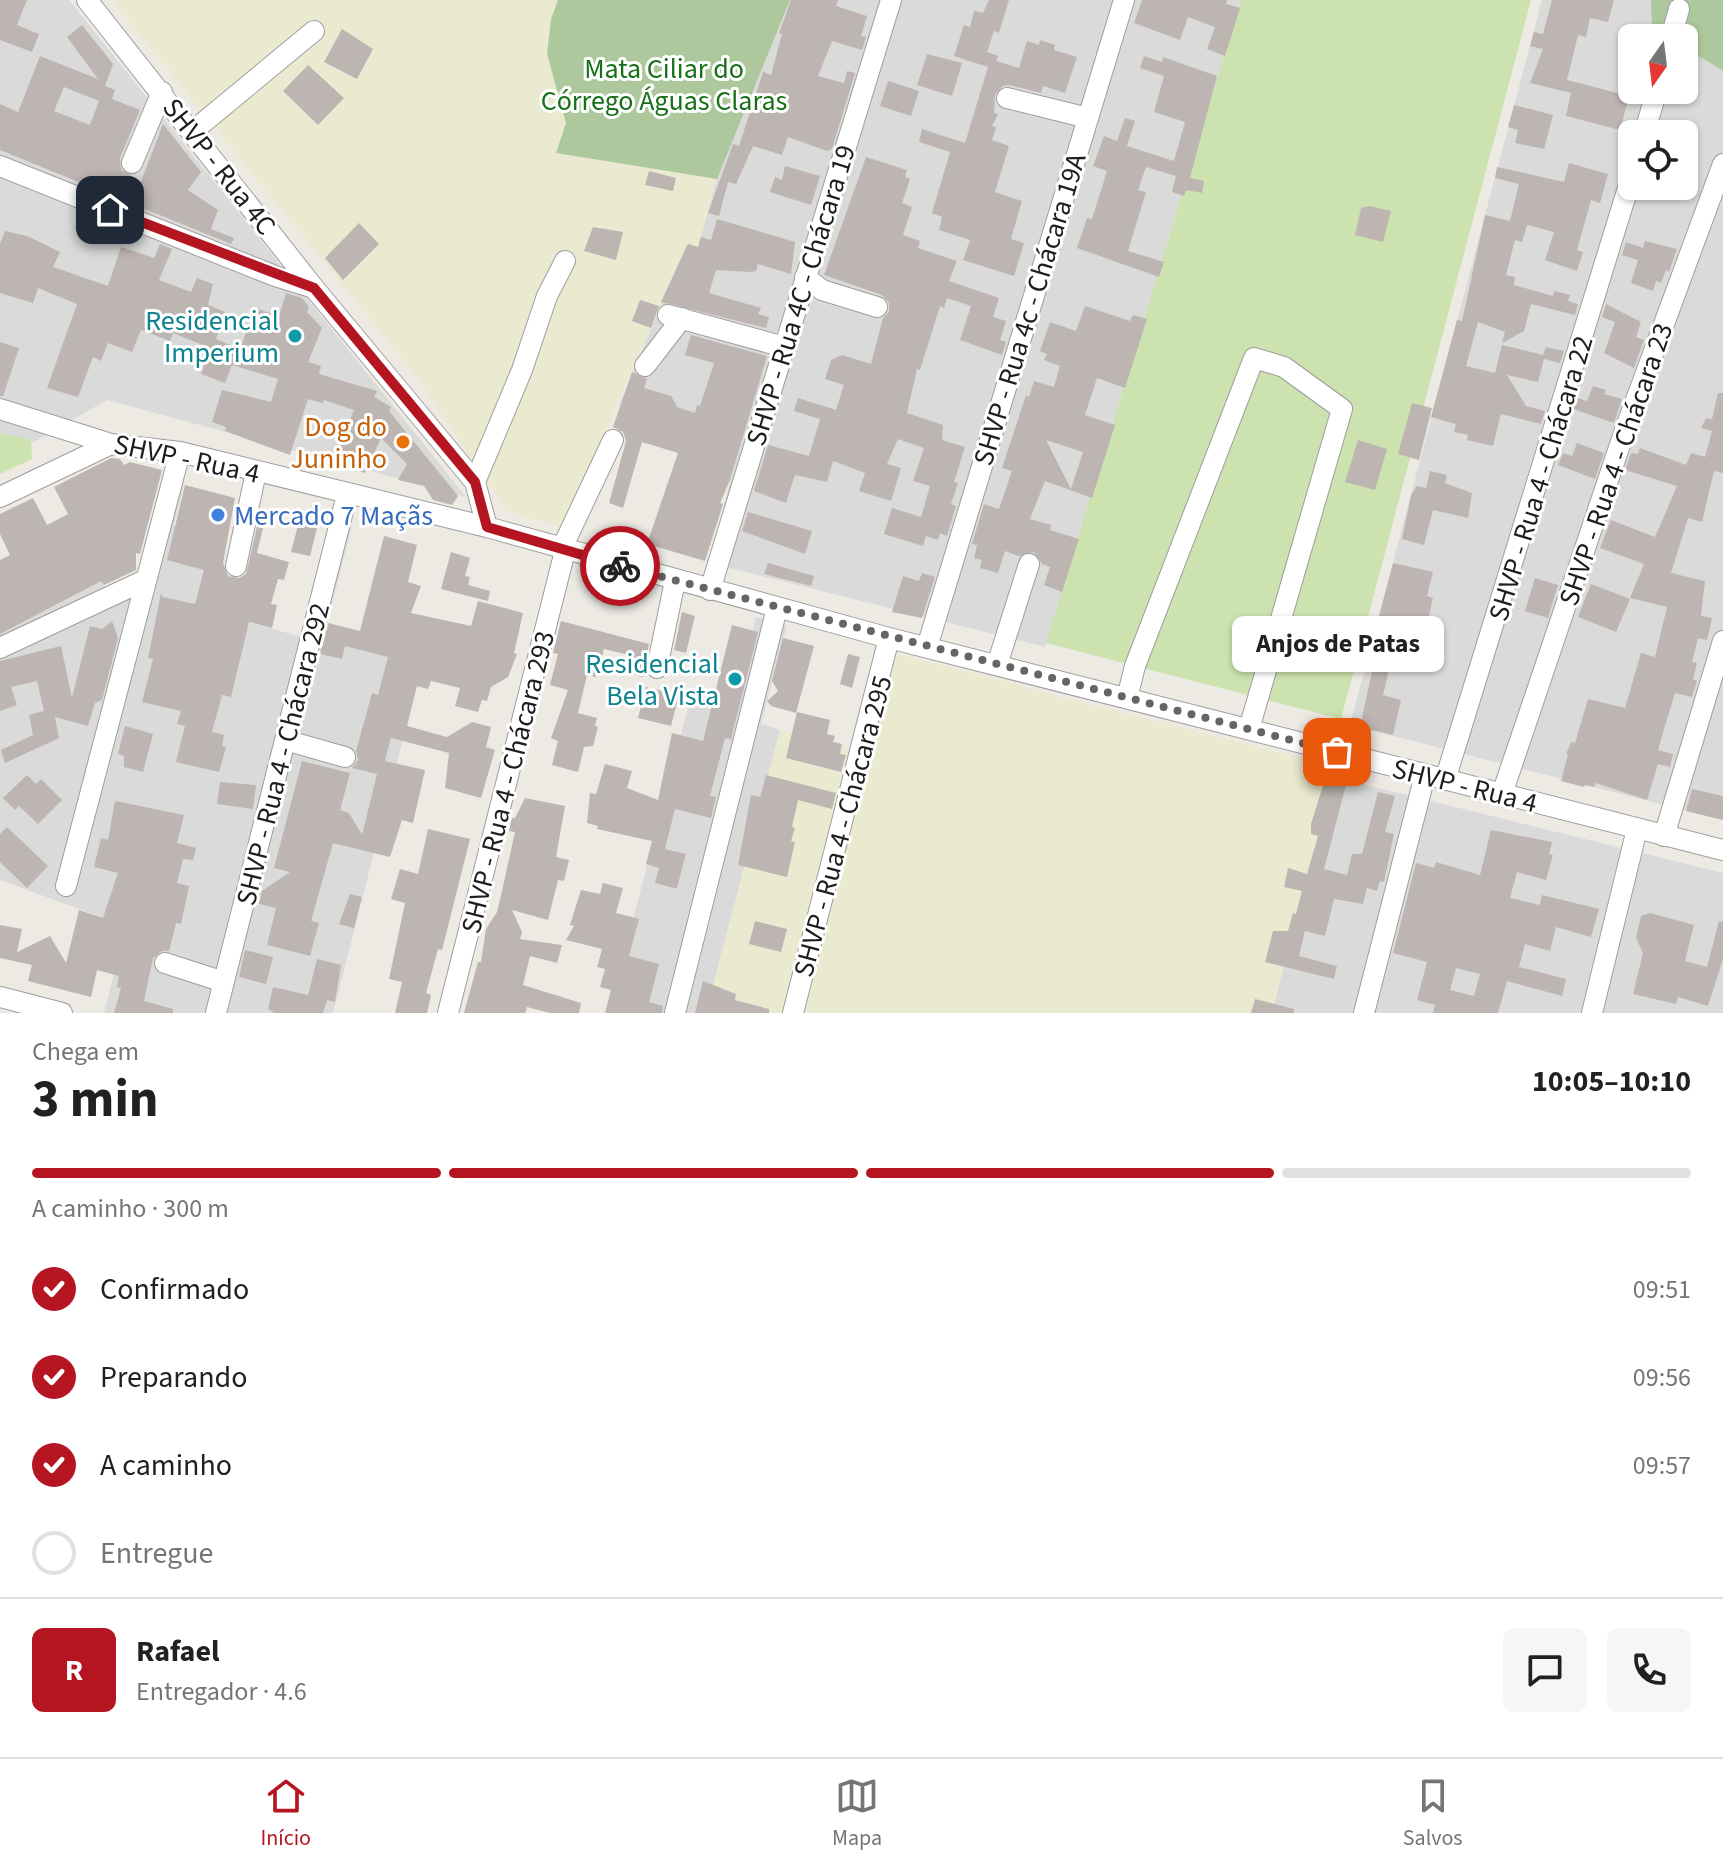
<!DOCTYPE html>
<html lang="pt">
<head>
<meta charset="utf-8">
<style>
  body { margin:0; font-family:"Source Sans 3",sans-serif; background:#f6f6f6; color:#202124; height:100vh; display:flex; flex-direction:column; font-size:30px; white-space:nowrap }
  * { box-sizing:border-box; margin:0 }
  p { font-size:26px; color:#757577 }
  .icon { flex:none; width:44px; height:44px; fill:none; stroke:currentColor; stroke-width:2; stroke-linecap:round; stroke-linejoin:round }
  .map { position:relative; height:1013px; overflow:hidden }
  .panel { display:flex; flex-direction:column; background:#fff; flex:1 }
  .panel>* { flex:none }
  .needle { width:52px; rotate:194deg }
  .controls { position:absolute; left:1618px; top:24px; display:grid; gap:16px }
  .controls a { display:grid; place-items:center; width:80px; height:80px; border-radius:12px; background:#fff; box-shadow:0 2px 6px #0004; font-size:40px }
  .pin { position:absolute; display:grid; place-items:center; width:68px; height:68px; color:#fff; margin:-34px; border-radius:16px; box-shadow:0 4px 12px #0006 }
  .courier { position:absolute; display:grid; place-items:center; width:80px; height:80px; margin:-40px; border:6px solid #b51521; border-radius:50%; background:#fff; color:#222; box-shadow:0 2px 10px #0007 }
  .bubble { position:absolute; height:56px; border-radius:12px; background:#fff; box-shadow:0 2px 6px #0004; font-size:26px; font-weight:700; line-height:56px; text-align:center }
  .overview em { font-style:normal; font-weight:700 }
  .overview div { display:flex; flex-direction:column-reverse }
  .overview { display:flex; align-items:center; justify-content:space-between; height:136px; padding:0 32px }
  h1 { font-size:52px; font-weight:700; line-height:60px }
  .bar { display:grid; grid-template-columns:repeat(4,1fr); gap:12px 8px; align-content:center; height:96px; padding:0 32px }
  .bar i { height:10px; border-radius:6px; background:#e0e0e0 }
  .bar .active { background:#b51521 }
  .bar p { grid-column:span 4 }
  .line { display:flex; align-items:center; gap:20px; padding:0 32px; border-top:2px solid #e0e0e0 }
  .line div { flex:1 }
  .round { display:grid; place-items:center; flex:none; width:84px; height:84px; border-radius:12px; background:#f6f6f6 }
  ol { padding:0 32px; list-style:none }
  li { display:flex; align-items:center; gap:24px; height:88px }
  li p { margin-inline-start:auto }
  li .icon { padding:8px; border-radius:50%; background:#b51521; color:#fff; stroke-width:4 }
  li:last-child { color:#757577 }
  li i { width:44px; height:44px; border:4px solid #e0e0e0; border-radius:50% }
  .tab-bar { display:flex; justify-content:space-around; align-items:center; height:112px; border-top:2px solid #e0e0e0; background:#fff; font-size:22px; color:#757577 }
  .tab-bar a { display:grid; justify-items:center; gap:4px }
  .tab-bar .active { color:#b51521 }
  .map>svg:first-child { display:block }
  .residential { fill:#dbdada; fill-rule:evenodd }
  .farmland { fill:#eaead1 }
  .grass { fill:#cce2af }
  .forest { fill:#adc89d }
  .building { fill:#bdb5b1; fill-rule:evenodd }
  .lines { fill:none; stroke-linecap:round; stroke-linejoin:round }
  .minor-casing { stroke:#9e9e9e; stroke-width:22 }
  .minor { stroke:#fff; stroke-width:20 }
  .done { stroke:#666563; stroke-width:8; stroke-dasharray:0 14.4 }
  .route { stroke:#b51521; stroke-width:10 }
  .culture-dot { fill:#0f9aa8; stroke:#fff; stroke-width:3 }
  .food-dot { fill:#e8710a; stroke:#fff; stroke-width:3 }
  .shop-dot { fill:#3f7fe0; stroke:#fff; stroke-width:3 }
  .labels { text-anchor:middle; stroke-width:6; stroke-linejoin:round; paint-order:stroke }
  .park-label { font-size:28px; fill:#177018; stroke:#fff }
  .street-label { font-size:28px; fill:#1d1d1d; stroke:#fff }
  .culture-label { font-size:28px; fill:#0d838f; stroke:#fff; text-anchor:end }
  .food-label { font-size:28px; fill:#c56008; stroke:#fff; text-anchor:end }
  .shop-label { font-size:28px; fill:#366cbe; stroke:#fff; text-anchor:start }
</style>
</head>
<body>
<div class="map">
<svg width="1723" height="1013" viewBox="0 0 1723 1013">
  <rect width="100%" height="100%" fill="#edeae4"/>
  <path class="residential" d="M0 0H69L466 497 107 400 0 461Z
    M790 0H1241L1045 647 710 563 740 441 619 406 686 244 698 246 717 178Z
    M1542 0H1695L1684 38H1632V90H1684V47L1723 71V820L1350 725ZM1632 134H1684V186H1632Z
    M166 480 184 484 174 526 224 540 206 611 306 638 334 521 352 526 323 640 422 665 333 1013H104L126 926 0 880V573L75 528 105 588 139 572Z
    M756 617 787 625 761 724 780 730 706 1013H609L689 703 731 714Z
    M1346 780 1723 873V1013H1272L1313 852 1327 855Z"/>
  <path class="farmland" d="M112 0H558L551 19 547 53 566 123 557 153 717 179 698 247 686 245 564 528 507 511 412 371Z
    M878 649 1335 767 1272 1013H706L780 730 853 748Z"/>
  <path class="grass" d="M1241 0H1531L1341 719 1046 643Z
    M0 433 31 440 32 459 0 474Z"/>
  <path class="forest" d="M558 0H790L717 179 556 153 566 123 547 54 551 19Z
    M1651 0H1723V71L1684 47V38H1669L1652 28Z"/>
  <path class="building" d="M0 0H27L17 25 39 34 32 52 0 40Z
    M791 0H838L836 6 867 16 861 36 866 37 862 50 832 41 818 76 844 83 847 71 855 73 832 149 827 151 788 137 782 155 753 146 736 184 728 182 719 216 708 213 733 144 739 146 763 72 771 75 782 34 779 33Z
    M989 0H1009L999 33 994 31 987 52 998 56 996 61 1019 68 1027 41 1039 45 1040 40 1055 45 1054 50 1077 57 1065 93 1043 86 1041 93 1009 85 1003 86 995 94 994 113 998 114 992 126 996 127 992 140 1009 146 995 192 1022 201 1011 239 1024 243 1014 276 963 260 970 240 939 230 942 217 932 213 950 152 919 142 922 129 965 143 988 67 954 56 964 25 970 27 974 11 983 13Z
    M1142 0H1227L1226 4 1240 8 1225 56 1207 49 1215 27 1188 17 1180 40 1134 23Z
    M1552 0H1614L1608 22 1590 18 1586 37 1578 35 1567 80 1629 96 1620 130 1566 116 1571 93 1530 83 1543 49 1530 46 1534 32 1543 34Z
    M82 25 113 64 105 86 115 90 112 99 140 110 120 158 121 170 132 176 131 181 140 184 163 124 201 172 188 190 218 210 211 229 234 238 231 244 0 150V104L18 112 40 56 98 79 67 37ZM64 87 99 101 90 125 54 111Z
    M342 29 373 49 357 79 324 62Z
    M927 54 962 63 952 96 917 85Z
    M1144 56 1162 62 1163 57 1217 76 1190 178 1204 181 1202 193 1186 190 1184 196 1172 192 1176 176 1146 167 1138 190 1146 192 1128 251 1164 262 1159 277 1077 248 1087 218 1092 219 1107 171 1093 166 1104 136 1117 141 1125 118 1135 121 1127 146 1174 161 1185 122 1154 112 1164 76 1140 68Z
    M308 65 344 98 318 125 283 91Z
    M888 81 919 91 911 116 880 106Z
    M1514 105 1553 115 1544 149 1515 143 1518 130 1508 127Z
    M866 157 907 170 905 177 910 179 902 203 912 207 903 235 920 241 918 248 957 261 949 281 999 298 993 317 1006 321 1000 340 1006 342 1002 355 960 340 971 306 947 298 944 308 940 306 920 370 917 369 907 413 943 425 942 440 965 447 954 482 958 483 951 504 956 506 947 536 940 533 938 540 926 536 923 546 884 534 892 508 921 517 930 486 913 481 924 448 898 439 887 464 901 468 891 501 859 491 865 473 833 461 827 482 795 475 786 503 754 491 768 445 809 456 820 419 794 411 798 398 836 410 844 385 825 379 831 360 842 355 871 364 883 318 889 312V303L882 295 824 275Z
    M1569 163 1608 174 1600 203 1591 200 1577 250 1583 252 1577 271 1545 260 1554 232 1527 225 1522 242 1515 240 1506 275 1515 277 1514 285 1553 296 1554 291 1570 295 1568 301 1578 304 1575 315 1531 304 1524 331 1502 343 1505 332 1478 322 1466 366 1495 373 1502 345 1543 355 1546 347 1564 351 1560 363 1544 359 1538 382 1507 375 1526 406 1545 411 1541 424 1501 414 1493 446 1467 440 1468 435 1454 432 1456 424 1431 417 1457 320 1462 321 1485 215 1510 221 1519 184 1495 178 1497 167 1564 182Z
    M785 166 820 176 811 205 770 192 775 177 782 180Z
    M649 171 676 178 673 191 645 185Z
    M1369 206 1391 211 1383 242 1355 235 1361 208Z
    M717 219 795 242 791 274 758 264 756 271 750 272 716 270 709 293 761 308 758 314 769 317 766 328 661 302 688 244 698 247 701 237 711 240Z
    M359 223 379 244 343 280 325 258Z
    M593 227 623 232 616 260 584 251Z
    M5 231 27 236 60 252 53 267 108 286 121 247 154 258 160 244 172 249 159 280 191 292 197 278 213 284 208 305 225 312 216 339 240 349 255 308 279 316 286 293 302 298 309 307 307 312 322 328 308 362 321 366 319 374 377 391 374 397 391 407 389 411 458 496 452 505 433 500 424 486 398 480 407 464 381 438 365 473 333 462 354 410 324 400 323 403 308 399 290 455 225 431 226 427 212 422 222 390 271 402 278 379 232 365 225 383 201 374 210 348 173 333 170 341 141 330 132 352 108 343 101 361 93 357 78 397 47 388 77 304 38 288 33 303 0 293V244Z
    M1645 241 1677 249 1669 272 1666 270 1661 283 1656 281 1653 291 1631 283 1638 260 1622 255 1626 242 1643 248Z
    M640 300 659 306 651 328 632 321Z
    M1606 304 1641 322 1636 337 1644 340 1634 368 1604 353 1615 322 1602 317Z
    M1085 306 1130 321 1133 315 1147 319 1125 388 1097 378 1085 415 1115 425 1092 498 1045 481 1030 519 1051 525 1050 530 1079 539 1062 592 1044 585 1050 567 1042 564 1034 552 1019 556 1005 551 998 573 980 568 982 560 974 558 977 545 972 544 984 504 999 509 1012 471 1002 468 1026 395 1029 397 1034 381 1054 387 1060 366 1044 360 1047 354 1040 351 1050 322 1076 331ZM1046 440 1083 452 1071 489Z
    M691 335 767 356 730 480 720 503 723 504 705 561 647 544 678 453 642 442 623 508 609 503 626 441 623 432 613 427 632 372 647 379 644 388 671 396 677 407 695 413 697 405 700 406 714 363 685 355Z
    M0 342 19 348 3 396H0Z
    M1593 386 1606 390 1604 394 1622 399 1614 423 1573 409 1577 398 1587 401Z
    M1718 393H1723V473L1714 471 1702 522 1688 518 1671 573 1705 581 1701 616 1712 618 1707 640 1698 638 1692 662 1697 663 1693 679 1697 681 1692 697 1675 693 1665 726 1658 750 1673 754 1670 767 1658 764 1647 800 1596 783 1594 787 1585 785 1584 787 1561 781 1568 755 1566 754 1571 742 1575 743 1588 699 1625 708 1641 653 1655 657 1667 607 1630 598 1644 564 1600 548 1611 520 1655 537 1677 486 1625 470 1631 453 1638 454 1640 448 1686 465 1691 453 1705 457 1712 431 1701 428 1706 418 1712 419Z
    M1412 403 1432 408 1419 460 1398 454Z
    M1358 440 1387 449 1375 490 1345 482Z
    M1577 443 1604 453 1595 479 1558 465 1563 453 1572 456Z
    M111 458 120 459 124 465 130 462 162 470 140 554 136 553V570L104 585 101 581 0 634V560L10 555 0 534V514L33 498 47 525 68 514 54 487Z
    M1430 471 1447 475 1445 483 1472 493 1468 518 1433 510 1424 545 1402 539 1411 495 1417 486 1426 488Z
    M185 485 235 498 223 563 228 576 239 578 246 574 259 518 265 520 257 553 289 562 284 580 278 579 271 604 277 605 272 628 249 622 231 697 222 695 212 732 224 735 222 746 226 747 219 772 176 762 185 726 177 724 181 711 142 702 153 659 148 658 161 593 163 597 195 604 204 570 167 560Z
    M748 512 812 531 805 554 742 531Z
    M300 518 318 524 310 556 291 552Z
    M384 536 417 545 408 582 421 586 411 613 471 626 478 601 523 613 514 653 517 654 508 677 491 687 487 701 482 700 478 712 455 706 460 688 431 681 428 689 417 686 407 726 447 737 472 722 491 727 486 747 495 750 481 798 445 788 449 753 391 738 385 761 425 770 413 823 402 820 390 857 333 843 311 921 319 923 310 956 267 945 276 908 259 904 262 891 290 872 274 868 302 761 350 773 340 810 349 813 362 835 377 774 352 768 358 760 356 751 372 693 378 695 388 657 345 646 342 659 320 654 328 623 360 631Z
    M451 552 470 558 465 576 470 577 468 585 490 591 488 601 441 589Z
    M768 563 814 576 811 586 764 574Z
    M1393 563 1433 572 1427 596 1433 598 1426 627 1411 623 1436 659 1434 668 1392 657 1383 695 1401 700 1393 735 1360 727 1376 653 1370 651Z
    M922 573 935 577 922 618 892 612 903 576 919 581Z
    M1535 578 1558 585 1548 618 1525 611Z
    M1591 584 1630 599 1616 632 1578 617Z
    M682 612 695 616 686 653 674 650Z
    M112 621 118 638 102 700 95 703 88 726 55 717 59 738 5 763 1 750 33 735 29 715 44 711 37 681 11 687 17 705 0 711V661L61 646 72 698 90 626 102 629Z
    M561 621 649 644 643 677 625 672 629 655 604 649 596 677 587 675 578 713 597 718 595 726 598 727 593 746 584 747 578 772 552 765 558 741 551 738 568 690 550 685 558 654 553 653Z
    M732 625 758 632 731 739 725 738 710 796 716 797 711 818 675 809 665 849 686 854 677 888H674L655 883 659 868 646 864 652 841 597 829 598 826 587 823 590 793 596 794 605 764 632 771 627 788 658 800 672 733 703 741Z
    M783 638 814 646 796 713 771 706 767 701 778 691 772 681Z
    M848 654 860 657 852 688 840 684Z
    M646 687 679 695 671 726 638 718Z
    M797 712 830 720 827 734 835 736 833 742 842 744 840 754 846 755 841 772 786 758Z
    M125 726 153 734 143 772 124 767V756L118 754Z
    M27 775 36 784 41 779 62 800 38 824 19 806 15 810 3 798Z
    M766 775 836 793 832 809 798 800 792 827 795 828 791 841 795 842 787 877 738 865 751 795 760 797Z
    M1326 776 1347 781 1324 869 1347 875 1352 854H1362L1378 792 1395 796 1385 832 1394 834 1384 882 1380 881 1377 891 1367 888 1363 904 1334 899 1325 936 1305 931 1299 956 1337 966 1334 979 1265 962 1273 931H1288L1293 913 1296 914 1302 891 1284 887 1288 868 1307 874 1318 836 1311 834V824Z
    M220 782 256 785 253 809 217 804Z
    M1692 789 1723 796V820L1686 811Z
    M525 798 565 806 556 857 569 860 564 881 558 880 548 920 512 910 522 932 520 939 562 945 557 963 530 956 523 985 581 1003 579 1013H550L527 1007 525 1013H464L478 962H481L486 929 497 912 502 891 515 832 509 831 512 818H515Z
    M115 801 184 815 177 843 196 848 193 860 183 859 177 883 189 886 181 924 176 923 169 951H162L153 958 144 1001 173 1009V1013H114L121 988 117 987 119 976 97 970 91 997 28 981 32 965 0 958V925L22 929 17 952 50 936 66 963 79 910 103 918 118 873 94 867 101 838 108 840Z
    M7 827 48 866 27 888 0 862V834Z
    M428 829 470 839 442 950 438 949 426 993 431 995 427 1013H395L402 982 389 979 405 903 391 899 400 869 418 874Z
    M1491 830 1552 842 1549 854 1553 855 1546 880 1517 872 1510 898 1540 905 1542 895 1599 909 1591 937 1556 927 1550 951 1525 944 1519 967 1566 979 1562 996 1507 981 1498 1013H1433L1435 1005 1417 1000 1427 962 1393 953 1416 863 1434 868 1436 862 1480 875ZM1456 968 1480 974 1474 996 1450 990Z
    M603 883 623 888 616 913 639 919 629 956 659 964 649 1002 663 1006 662 1013H605L611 990 600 987 605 969 597 967 602 949 566 940 574 926 570 925 581 890 600 894Z
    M350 894 362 897 354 928 339 924Z
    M1650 913 1694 925 1685 961 1707 967 1719 921 1723 922V959L1708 1006 1678 997 1676 1004 1633 994 1643 953 1636 938 1641 916Z
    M755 921 787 929 781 952 749 944Z
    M245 950 273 957 266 984 239 977Z
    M317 959 341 965 335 1002 327 1000 323 1013H274L268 1009 273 987 308 995Z
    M703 981 736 994 735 1000 769 1009V1013H695Z
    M1255 999 1294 1009V1013H1251Z"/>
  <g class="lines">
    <defs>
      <path id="minor" d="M87 0 314 288 475 482 487 527
        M1671 38 1679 9
        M1007 98 1088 118
        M193 131 314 31
        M1644 134 1657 90
        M132 163 162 92
        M0 166 275 276 314 288
        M805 277 822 290 877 307
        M668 315 784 347
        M645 366 682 318
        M0 409 111 444 180 452 487 527 889 638 1723 850
        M475 482 522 370 547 296 565 261
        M0 497 111 444
        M561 550 613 440
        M236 566 256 472
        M710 590 891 0
        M927 647 1124 0
        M0 648 143 581
        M997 665 1029 564
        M657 668 675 581
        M1127 698 1135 666 1254 358 1284 367 1342 409 1249 729
        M285 740 345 757
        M1445 780 1632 175
        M1502 794 1626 427 1723 164
        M1664 836 1723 641
        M66 886 180 452
        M165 963 224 982
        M0 997 62 1013
        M216 1013 347 495
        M448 1013 565 551
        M675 1013 777 608
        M793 1013 889 638
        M1364 1013 1425 775
        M1592 1013 1637 829"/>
    </defs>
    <use href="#minor" class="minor-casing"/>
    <use href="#minor" class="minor"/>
  </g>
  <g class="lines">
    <path class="done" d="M620 566 1337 752"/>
    <path class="route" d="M110 210 314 288 475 482 487 527 620 566"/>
  </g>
  <g class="culture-dot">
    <circle cx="295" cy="336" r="8"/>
    <circle cx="735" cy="679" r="8"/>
  </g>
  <circle class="food-dot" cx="403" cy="442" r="8"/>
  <circle class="shop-dot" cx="218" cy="515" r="8"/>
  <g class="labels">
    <g class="park-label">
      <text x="664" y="78">Mata Ciliar do<tspan x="664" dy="32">Córrego Águas Claras</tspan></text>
    </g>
    <g class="street-label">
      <text transform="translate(220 166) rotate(52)" y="10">SHVP - Rua 4C</text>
      <text transform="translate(800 295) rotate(-73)" y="10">SHVP - Rua 4C - Chácara 19</text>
      <text transform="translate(1029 309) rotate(-73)" y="10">SHVP - Rua 4c - Chácara 19A</text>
      <text transform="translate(187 458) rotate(12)" y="10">SHVP - Rua 4</text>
      <text transform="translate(1615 464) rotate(-71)" y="10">SHVP - Rua 4 - Chácara 23</text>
      <text transform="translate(1540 478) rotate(-73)" y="10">SHVP - Rua 4 - Chácara 22</text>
      <text transform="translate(282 754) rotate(-76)" y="10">SHVP - Rua 4 - Chácara 292</text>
      <text transform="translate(507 782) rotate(-76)" y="10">SHVP - Rua 4 - Chácara 293</text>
      <text transform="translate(1465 785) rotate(14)" y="10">SHVP - Rua 4</text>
      <text transform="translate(842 826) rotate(-75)" y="10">SHVP - Rua 4 - Chácara 295</text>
    </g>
    <g class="culture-label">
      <text x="279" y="330">Residencial<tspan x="279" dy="32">Imperium</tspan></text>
      <text x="719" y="673">Residencial<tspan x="719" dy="32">Bela Vista</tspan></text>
    </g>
    <g class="food-label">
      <text x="387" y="436">Dog do<tspan x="387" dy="32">Juninho</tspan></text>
    </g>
    <g class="shop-label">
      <text x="234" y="525">Mercado 7 Maçãs</text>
    </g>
  </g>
</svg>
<div class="controls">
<a><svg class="needle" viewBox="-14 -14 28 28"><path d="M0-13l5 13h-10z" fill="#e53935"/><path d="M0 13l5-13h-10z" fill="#757577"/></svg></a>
<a><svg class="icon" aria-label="locate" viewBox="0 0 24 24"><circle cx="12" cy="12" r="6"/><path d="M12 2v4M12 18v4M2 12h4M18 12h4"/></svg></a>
</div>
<div class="pin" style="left:1337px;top:752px;background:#ea580c"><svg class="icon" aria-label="bag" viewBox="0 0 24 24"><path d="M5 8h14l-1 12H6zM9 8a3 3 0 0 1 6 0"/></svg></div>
<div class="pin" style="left:110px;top:210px;background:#1f2937"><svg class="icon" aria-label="home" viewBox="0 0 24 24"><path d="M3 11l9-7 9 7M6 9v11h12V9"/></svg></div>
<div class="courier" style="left:620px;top:566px"><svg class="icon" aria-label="bike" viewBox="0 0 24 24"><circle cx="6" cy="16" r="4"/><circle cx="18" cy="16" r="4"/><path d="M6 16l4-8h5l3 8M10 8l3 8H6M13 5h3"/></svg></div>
<div class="bubble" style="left:1232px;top:616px;width:212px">Anjos de Patas</div>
</div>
<section class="panel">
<div class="overview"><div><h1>3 min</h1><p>Chega em</p></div><em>10:05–10:10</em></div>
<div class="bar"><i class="active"></i><i class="active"></i><i class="active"></i><i></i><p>A caminho · 300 m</p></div>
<ol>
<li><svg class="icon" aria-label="check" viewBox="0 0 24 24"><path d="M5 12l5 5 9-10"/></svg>Confirmado<p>09:51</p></li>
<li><svg class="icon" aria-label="check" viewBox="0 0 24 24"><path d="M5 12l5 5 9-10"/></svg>Preparando<p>09:56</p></li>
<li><svg class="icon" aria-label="check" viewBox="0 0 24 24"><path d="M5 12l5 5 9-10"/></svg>A caminho<p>09:57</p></li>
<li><i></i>Entregue</li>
</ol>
<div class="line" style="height:144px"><b class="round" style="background:#b51521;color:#fff">R</b><div><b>Rafael</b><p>Entregador · 4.6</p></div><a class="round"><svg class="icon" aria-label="chat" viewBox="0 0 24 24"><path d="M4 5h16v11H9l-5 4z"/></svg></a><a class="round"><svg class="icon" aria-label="phone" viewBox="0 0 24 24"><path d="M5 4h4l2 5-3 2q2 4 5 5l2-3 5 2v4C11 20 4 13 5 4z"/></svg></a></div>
</section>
<nav class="tab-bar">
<a class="active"><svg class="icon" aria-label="home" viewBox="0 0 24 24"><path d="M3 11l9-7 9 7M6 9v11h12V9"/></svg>Início</a>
<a><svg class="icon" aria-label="map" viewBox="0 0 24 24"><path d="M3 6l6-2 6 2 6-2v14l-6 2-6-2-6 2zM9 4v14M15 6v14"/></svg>Mapa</a>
<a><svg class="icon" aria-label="saved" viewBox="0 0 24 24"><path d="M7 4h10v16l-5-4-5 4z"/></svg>Salvos</a>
</nav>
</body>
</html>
